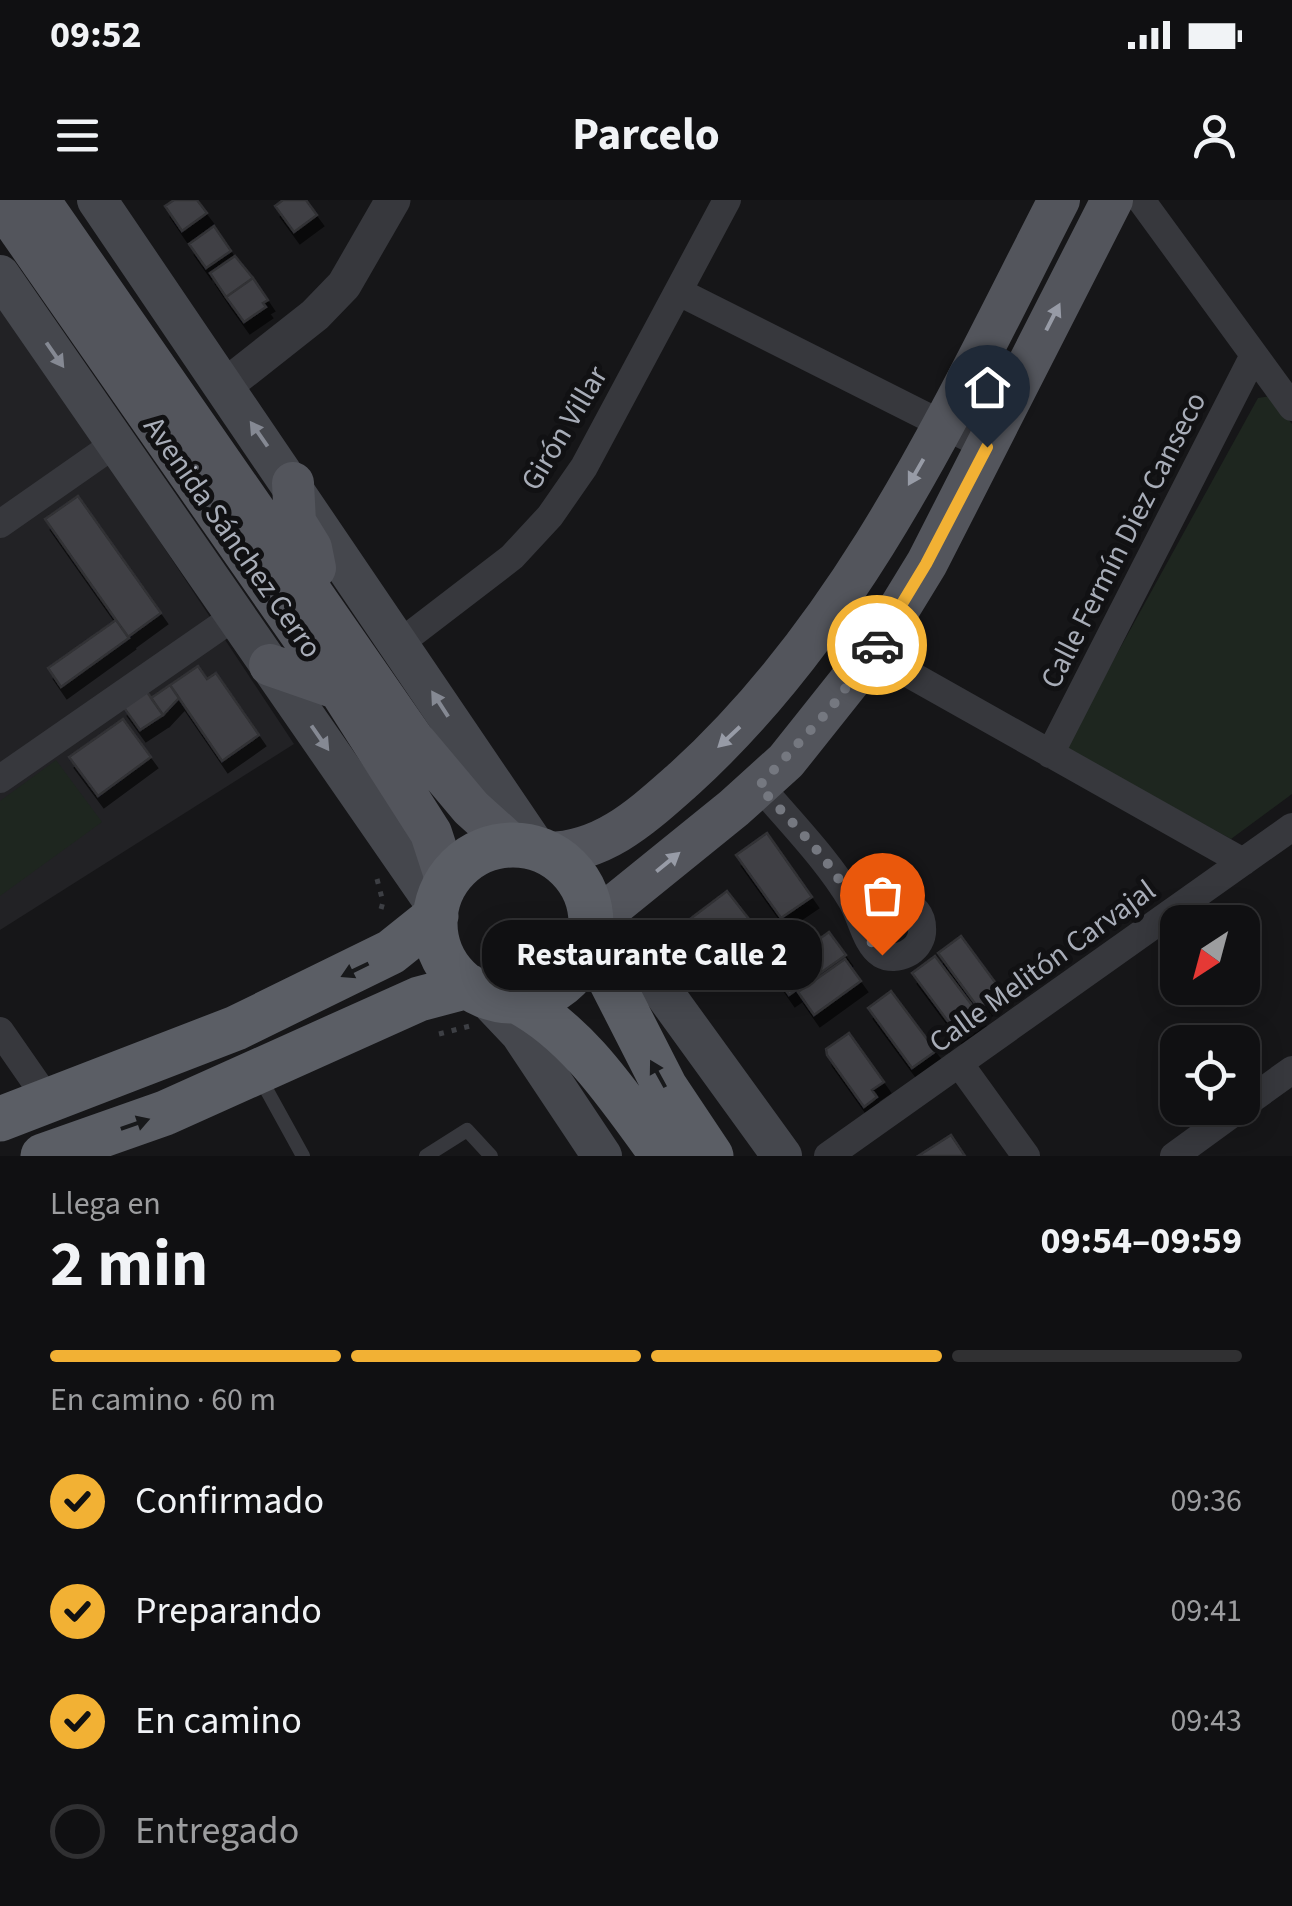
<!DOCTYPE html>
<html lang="es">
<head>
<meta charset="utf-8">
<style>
  body { margin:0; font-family:"Source Sans 3",sans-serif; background:#19191b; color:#f1f3f6; height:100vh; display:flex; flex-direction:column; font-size:38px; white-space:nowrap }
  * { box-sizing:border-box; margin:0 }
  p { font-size:32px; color:#9c9d9f }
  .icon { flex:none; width:55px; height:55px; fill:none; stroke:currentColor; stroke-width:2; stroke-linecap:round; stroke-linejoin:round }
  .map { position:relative; height:956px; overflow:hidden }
  .panel { display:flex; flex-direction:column; background:#101012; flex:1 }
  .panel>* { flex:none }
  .needle { width:65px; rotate:216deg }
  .fabs { position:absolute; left:1160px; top:705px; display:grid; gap:20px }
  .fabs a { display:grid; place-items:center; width:100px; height:100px; border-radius:20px; background:#101012; box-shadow:0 5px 25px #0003,0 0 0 2px #303032; font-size:50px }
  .pin { position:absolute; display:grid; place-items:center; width:85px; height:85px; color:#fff; margin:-102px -42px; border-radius:50% 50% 50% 0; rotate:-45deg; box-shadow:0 0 10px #0007 }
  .pin .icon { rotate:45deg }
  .courier { position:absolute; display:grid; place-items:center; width:100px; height:100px; margin:-50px; border:8px solid #f2b134; border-radius:50%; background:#fff; color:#222; box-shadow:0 2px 12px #0007 }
  .bubble { position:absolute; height:70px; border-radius:30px; background:#101012; box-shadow:0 5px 25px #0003,0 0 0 2px #303032; font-size:32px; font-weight:700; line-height:70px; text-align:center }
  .overview em { font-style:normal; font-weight:700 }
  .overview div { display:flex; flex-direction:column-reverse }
  .overview { display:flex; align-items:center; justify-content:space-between; height:170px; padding:0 50px }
  h1 { font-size:65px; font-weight:700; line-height:75px }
  .bar { display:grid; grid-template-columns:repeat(4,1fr); gap:15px 10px; align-content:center; height:120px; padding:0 50px }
  .bar i { height:12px; border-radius:8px; background:#303032 }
  .bar .on { background:#f2b134 }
  .bar p { grid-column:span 4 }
  ol { padding:0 50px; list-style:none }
  li { display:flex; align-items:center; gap:30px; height:110px }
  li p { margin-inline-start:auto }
  li .icon { padding:10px; border-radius:50%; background:#f2b134; color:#111; stroke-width:4 }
  li:last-child { color:#9c9d9f }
  li i { width:55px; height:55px; border:5px solid #303032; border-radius:50% }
  .status { display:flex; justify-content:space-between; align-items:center; height:70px; padding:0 50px; background:#101012; direction:ltr }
  .status svg { height:28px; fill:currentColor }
  header { display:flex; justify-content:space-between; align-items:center; height:130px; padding:0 50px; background:#101012; font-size:45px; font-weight:700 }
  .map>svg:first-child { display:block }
  .built { fill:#222225 }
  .green { fill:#1e261f }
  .building { fill:#404145; stroke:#303034; stroke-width:2.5; filter:url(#shadow) }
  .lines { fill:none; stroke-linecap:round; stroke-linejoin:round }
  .path { stroke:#3d3f44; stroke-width:5; stroke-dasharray:5 8; stroke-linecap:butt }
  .service { stroke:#37383d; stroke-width:14 }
  .minor { stroke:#37383d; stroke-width:28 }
  .tertiary { stroke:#37383d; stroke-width:35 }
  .secondary { stroke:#45474d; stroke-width:40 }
  .primary { stroke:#53555c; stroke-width:42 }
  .trunk { stroke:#5b5e65; stroke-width:45 }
  .oneway { fill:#979ba6 }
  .oneway2 { fill:#858993 }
  .oneway3 { fill:#18191b }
  .done { stroke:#757880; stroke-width:10; stroke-dasharray:0 18 }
  .route { stroke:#f2b134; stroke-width:12 }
  .labels { text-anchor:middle; stroke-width:10; stroke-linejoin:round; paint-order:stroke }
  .street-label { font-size:30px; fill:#a8adb8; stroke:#111113 }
</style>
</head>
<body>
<div class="status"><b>09:52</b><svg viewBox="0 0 49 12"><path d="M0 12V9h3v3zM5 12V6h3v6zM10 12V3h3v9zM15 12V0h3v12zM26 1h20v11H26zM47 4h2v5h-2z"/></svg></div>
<header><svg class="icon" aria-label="menu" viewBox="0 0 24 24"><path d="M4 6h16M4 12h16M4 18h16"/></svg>Parcelo<svg class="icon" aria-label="person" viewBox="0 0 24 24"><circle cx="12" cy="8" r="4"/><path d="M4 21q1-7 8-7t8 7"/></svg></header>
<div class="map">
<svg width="1292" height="956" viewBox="0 0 1292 956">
  <defs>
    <filter id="shadow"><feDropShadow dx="6" dy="11" stdDeviation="0" flood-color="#0009"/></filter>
  </defs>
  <rect width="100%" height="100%" fill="#161618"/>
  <path class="built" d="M0 100 294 544 0 730Z"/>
  <path class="green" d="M1271 196 1292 224V594L1231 639 1065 548 1258 198Z
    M56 560 102 622 0 696V601Z"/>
  <path class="building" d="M174 0H197L207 13 182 31 165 6Z
    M283 0H306L317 15 294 32 275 6Z
    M214 26 231 51 206 68 189 44Z
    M235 56 253 78 226 97 210 73Z
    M253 78 268 100 263 103 266 107 244 122 226 97Z
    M78 296 161 413 128 437 45 319Z
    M116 420 129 438 61 487 48 468Z
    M198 466 207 479 216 473 259 535 222 561 170 485Z
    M170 485 179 498 163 515 151 498Z
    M145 489 163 515 140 530 122 505Z
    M123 519 151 557 98 596 69 557Z
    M767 633 812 697 781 718 736 655Z
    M727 691 756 728 693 767 665 738Z
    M829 732 846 755 789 795 773 772Z
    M961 736 1003 793 979 809 938 753Z
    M935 756 984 821 961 839 912 773Z
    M845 759 861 781 814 815 798 792Z
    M891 791 936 851 912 868 868 808Z
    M849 833 884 882 872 890 877 897 864 907 827 855 826 849Z
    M951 935 965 956H918Z"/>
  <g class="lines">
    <path class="path" d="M377 679 383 702 379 716
      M659 741 660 716
      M439 834 470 826"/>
    <path class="service" d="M260 878 303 956
      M426 956 467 930 491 956"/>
    <path class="minor" d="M1141 0 1292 207
      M679 92 987 247
      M0 324 116 243
      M400 443 512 357 550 316 584 267 727 0
      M872 453 1243 662
      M1050 554 1254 155
      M0 579 235 416
      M759 585C791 623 827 659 852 701 861 716 866 745 881 754 897 763 920 751 922 733 925 695 881 696 866 726
      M0 831 50 903
      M961 866 1026 956
      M1242 906 1292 870
      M828 956 1292 627
      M1174 956 1240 908"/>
    <path class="tertiary" d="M225 186 315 115 344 85 393 0"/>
    <path class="secondary" d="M97 0 537 649
      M0 75 437 707
      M591 730 648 771 782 956
      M484 795 520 833 602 956"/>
    <path class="primary" d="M39 0 413 539 471 608 512 645
      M0 2 339 489 431 633 447 682
      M293 283 295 322 311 348 315 368
      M270 465 339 489
      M548 653C605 652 643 615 684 579 857 422 954 204 1059 0
      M592 723 734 608 786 561 872 453 927 363 1112 0"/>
    <path class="trunk" d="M435 723a78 78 0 1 1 156 0a78 78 0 1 1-156 0Z
      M590 740 665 887 711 956
      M517 801C580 834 621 900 663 956
      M0 919 236 828 391 752 436 716
      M43 956 165 913 419 799 468 786"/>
  </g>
  <defs><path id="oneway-solid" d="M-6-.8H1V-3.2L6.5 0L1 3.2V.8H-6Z" transform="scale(2.5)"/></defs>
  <g class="oneway">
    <use href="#oneway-solid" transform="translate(1053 117) rotate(-63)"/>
    <use href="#oneway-solid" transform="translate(916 272) rotate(120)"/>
    <use href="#oneway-solid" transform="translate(729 537) rotate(137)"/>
    <use href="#oneway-solid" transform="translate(668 662) rotate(-39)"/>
  </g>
  <g class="oneway2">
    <use href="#oneway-solid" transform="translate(55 155) rotate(55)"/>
    <use href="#oneway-solid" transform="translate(259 234) rotate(-125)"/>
    <use href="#oneway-solid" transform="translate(440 504) rotate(-123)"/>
    <use href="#oneway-solid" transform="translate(320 538) rotate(55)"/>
  </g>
  <g class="oneway3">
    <use href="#oneway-solid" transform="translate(355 770) rotate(154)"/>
    <use href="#oneway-solid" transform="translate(658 874) rotate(-119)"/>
    <use href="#oneway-solid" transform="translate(135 924) rotate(-19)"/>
  </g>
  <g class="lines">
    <path class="done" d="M877 445 831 508 759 586C786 617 818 647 840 681 855 705 863 736 882 755"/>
    <path class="route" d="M877 445 926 364 987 247"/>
  </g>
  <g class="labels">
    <g class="street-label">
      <text transform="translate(564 228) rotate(-59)" y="10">Girón Villar</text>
      <text transform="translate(233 337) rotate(55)" y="10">Avenida Sánchez Cerro</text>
      <text transform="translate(1123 340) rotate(-63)" y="10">Calle Fermín Diez Canseco</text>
      <text transform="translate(1042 766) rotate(-36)" y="10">Calle Melitón Carvajal</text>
    </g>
  </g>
</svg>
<div class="fabs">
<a><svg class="needle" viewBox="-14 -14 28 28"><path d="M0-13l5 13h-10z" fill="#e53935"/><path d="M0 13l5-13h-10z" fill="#9c9d9f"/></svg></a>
<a><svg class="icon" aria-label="locate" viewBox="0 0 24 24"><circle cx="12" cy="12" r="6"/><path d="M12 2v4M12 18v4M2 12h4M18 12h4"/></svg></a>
</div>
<div class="pin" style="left:882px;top:755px;background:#ea580c"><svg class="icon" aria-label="bag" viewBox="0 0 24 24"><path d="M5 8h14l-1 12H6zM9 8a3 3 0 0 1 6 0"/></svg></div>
<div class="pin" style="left:987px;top:247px;background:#1f2937"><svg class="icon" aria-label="home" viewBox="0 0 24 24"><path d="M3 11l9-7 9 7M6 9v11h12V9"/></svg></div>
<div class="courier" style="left:877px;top:445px"><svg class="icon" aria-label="car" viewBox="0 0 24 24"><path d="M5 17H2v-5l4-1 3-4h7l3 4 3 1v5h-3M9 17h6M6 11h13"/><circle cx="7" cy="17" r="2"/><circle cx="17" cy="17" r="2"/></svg></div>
<div class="bubble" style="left:482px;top:720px;width:340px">Restaurante Calle 2</div>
</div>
<section class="panel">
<div class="overview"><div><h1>2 min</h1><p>Llega en</p></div><em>09:54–09:59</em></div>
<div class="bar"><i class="on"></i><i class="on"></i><i class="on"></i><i></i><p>En camino · 60 m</p></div>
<ol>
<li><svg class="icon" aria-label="check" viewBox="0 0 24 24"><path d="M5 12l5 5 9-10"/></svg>Confirmado<p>09:36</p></li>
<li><svg class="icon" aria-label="check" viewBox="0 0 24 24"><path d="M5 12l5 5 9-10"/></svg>Preparando<p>09:41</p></li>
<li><svg class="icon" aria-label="check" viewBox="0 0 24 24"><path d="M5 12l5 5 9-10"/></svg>En camino<p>09:43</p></li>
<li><i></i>Entregado</li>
</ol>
</section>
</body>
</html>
